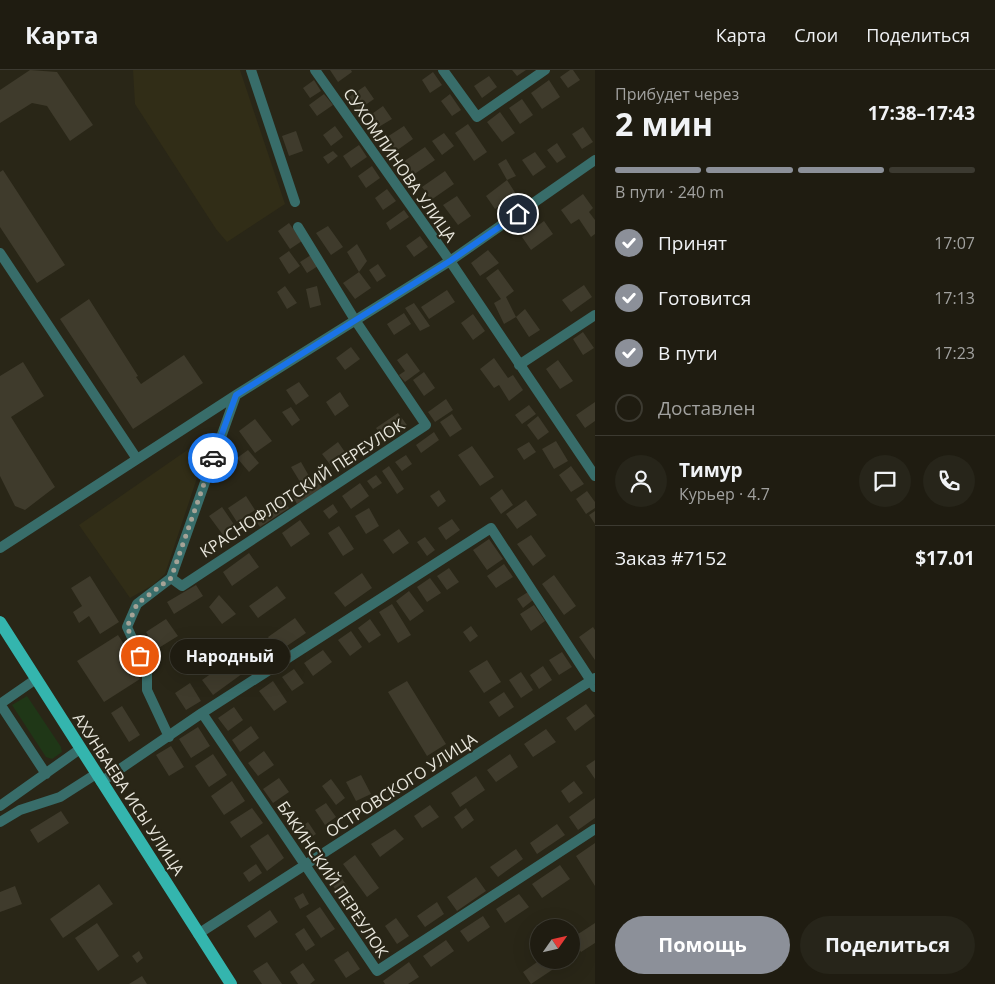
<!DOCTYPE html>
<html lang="ru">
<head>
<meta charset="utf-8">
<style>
  body { margin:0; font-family:"Open Sans",sans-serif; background:#27251a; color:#f1f3f6; height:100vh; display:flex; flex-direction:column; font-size:19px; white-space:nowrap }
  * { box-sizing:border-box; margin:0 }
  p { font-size:16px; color:#a1a19f }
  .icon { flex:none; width:28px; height:28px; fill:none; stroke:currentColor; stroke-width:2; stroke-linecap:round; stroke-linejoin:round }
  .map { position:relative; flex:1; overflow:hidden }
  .side { display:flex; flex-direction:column; background:#1f1c11; width:400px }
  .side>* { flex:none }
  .needle { width:32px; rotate:56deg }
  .controls { position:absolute; left:530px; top:849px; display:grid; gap:10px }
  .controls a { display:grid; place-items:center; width:50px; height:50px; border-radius:50%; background:#1f1c11; box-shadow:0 5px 20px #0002,0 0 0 1px #3c3a31; font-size:25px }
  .pin { position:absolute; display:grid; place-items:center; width:42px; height:42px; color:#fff; margin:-21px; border:2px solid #fff; border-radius:50%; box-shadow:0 1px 5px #0007 }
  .courier { position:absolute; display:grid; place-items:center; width:50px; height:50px; margin:-25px; border:4px solid #1a73e8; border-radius:50%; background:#fff; color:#222; box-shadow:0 1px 6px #0007 }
  .bubble { position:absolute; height:35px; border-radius:18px; background:#1f1c11; box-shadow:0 5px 20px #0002,0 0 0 1px #3c3a31; font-size:16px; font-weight:700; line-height:35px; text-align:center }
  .headline em { font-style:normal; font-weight:700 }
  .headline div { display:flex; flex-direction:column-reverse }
  .headline { display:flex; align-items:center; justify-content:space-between; height:85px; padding:0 20px }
  h1 { font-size:32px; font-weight:700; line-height:38px }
  .bar { display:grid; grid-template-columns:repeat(4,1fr); gap:8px 5px; align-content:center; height:60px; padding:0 20px }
  .bar i { height:6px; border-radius:4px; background:#3c3a31 }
  .bar .on { background:#8c9099 }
  .bar p { grid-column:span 4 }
  .line { display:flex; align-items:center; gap:12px; padding:0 20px; border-top:1px solid #3c3a31 }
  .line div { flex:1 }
  .round { display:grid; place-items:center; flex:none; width:52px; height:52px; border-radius:26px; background:#27251a }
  ol { padding:0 20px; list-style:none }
  li { display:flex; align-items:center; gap:15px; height:55px }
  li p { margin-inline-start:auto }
  li .icon { padding:5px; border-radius:50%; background:#8c9099; color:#fff; stroke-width:4 }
  li:last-child { color:#a1a19f }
  li i { width:28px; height:28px; border:2px solid #3c3a31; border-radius:50% }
  .button { display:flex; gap:10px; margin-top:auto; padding:10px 20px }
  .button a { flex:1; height:58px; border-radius:30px; background:#8c9099; color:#fff; font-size:20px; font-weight:700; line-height:58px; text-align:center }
  .button a+a { background:#27251a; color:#f1f3f6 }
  header { display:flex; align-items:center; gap:30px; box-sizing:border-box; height:70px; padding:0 25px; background:#1f1c11; border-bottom:1px solid #3c3a31 }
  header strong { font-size:24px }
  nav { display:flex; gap:28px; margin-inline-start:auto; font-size:18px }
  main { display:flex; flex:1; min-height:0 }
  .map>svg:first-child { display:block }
  .built { fill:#312d17 }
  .green { fill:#1f3717 }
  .building { fill:#3f3b2c }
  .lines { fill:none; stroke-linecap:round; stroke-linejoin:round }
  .street { stroke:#386d6a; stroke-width:10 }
  .primary { stroke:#34b5ae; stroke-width:12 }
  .done { stroke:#a5a397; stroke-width:5; stroke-dasharray:0 9 }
  .route { stroke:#1a73e8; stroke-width:6 }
  .labels { text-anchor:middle; stroke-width:4.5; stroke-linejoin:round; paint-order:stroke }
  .street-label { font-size:16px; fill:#e8e6dc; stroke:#292617 }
</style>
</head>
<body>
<header>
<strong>Карта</strong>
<nav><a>Карта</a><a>Слои</a><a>Поделиться</a></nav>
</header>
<main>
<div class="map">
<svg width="595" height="914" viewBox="0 0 595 914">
  <rect width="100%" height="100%" fill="#292617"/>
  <path class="built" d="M133 0H240L285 134 227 172 216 159 135 34Z
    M212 363 165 504 153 515 130 528 79 455Z"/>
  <path class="green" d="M27 626 61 677 62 682 52 689 46 687 12 635Z"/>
  <path class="building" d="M30 0 57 2 93 55 70 71 47 36 32 33 0 53V20Z
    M330 0H351L352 2 338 12Z
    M512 0H526L517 6Z
    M570 0H573L580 10 568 18 560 7Z
    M433 2 442 15 430 23 422 10Z
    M489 6 497 17 482 28 474 16Z
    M314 10 321 21 310 28 303 18Z
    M549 10 560 27 542 39 531 23Z
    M365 16 374 29 358 40 349 27Z
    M324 24 333 35 317 46 309 35Z
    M450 24 461 40 452 46 441 31Z
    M522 29 533 45 520 54 509 38Z
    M383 36 392 49 377 58 369 46Z
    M500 42 515 63 502 72 487 52Z
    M468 54 487 82 474 91 455 63Z
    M335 56 343 67 331 76 323 65Z
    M404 56 413 69 396 81 387 67Z
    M583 57 593 72 582 79 572 64Z
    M296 61 303 81 289 86 282 66Z
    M444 63 454 76 442 85 432 71Z
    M557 73 566 87 557 93 547 80Z
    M359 75 367 87 351 98 343 86Z
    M425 77 435 90 413 105 403 92Z
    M333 81 338 86 328 94 323 87Z
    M535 82 546 97 533 106 522 90Z
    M506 89 516 106 507 110 498 94Z
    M372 96 380 108 366 118 358 106Z
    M3 100 65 195 37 213 0 157V102Z
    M445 101 454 114 431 130 422 117Z
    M507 110 516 124 495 139 486 126Z
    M387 119 396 131 383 140 375 128Z
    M583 124 593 138 589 142 595 150V164L591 167 579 149 571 154 561 140Z
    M457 126 471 146 458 155 443 135Z
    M404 140 409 147 390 160 386 153Z
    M544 151 553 164 531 180 522 167Z
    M289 153 302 171 290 179 278 161Z
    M328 156 343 177 331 185 316 163Z
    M420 166 428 177 414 187 406 176Z
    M357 174 367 191 359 202 347 182Z
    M488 180 499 193 480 206 471 193Z
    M289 181 300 196 289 204 279 188Z
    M311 185 318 196 307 203 300 192Z
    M378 194 386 206 377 212 369 200Z
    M498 199 514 221 506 227 516 247 504 254 494 233 501 229 486 208Z
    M359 202 371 218 355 229 343 213Z
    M584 215 592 227 571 242 562 230Z
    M285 216 297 233 287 239 277 222Z
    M317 216 321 235 310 238 306 219Z
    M447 220 455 232 429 249 421 237Z
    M89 229 138 306 136 307 141 314 184 285 203 313 133 359 60 249Z
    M414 233 430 256 420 261 405 238Z
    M525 239 540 260 529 267 516 247Z
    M404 243 411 254 394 265 387 254Z
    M473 244 485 261 473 270 461 253Z
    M583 262 594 278 583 285 573 269Z
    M351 277 360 289 345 300 336 288Z
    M407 283 420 301 405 312 399 305 405 301 397 290Z
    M494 288 508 308 513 305 523 320 509 331 499 315 494 318 480 299Z
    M558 290 573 311 560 319 546 299Z
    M23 292 44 326 11 347 55 417 25 440 15 436 0 406V306Z
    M424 302 435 318 424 326 413 310Z
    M299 312 309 326 296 335 286 320Z
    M340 322 349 336 335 346 326 332Z
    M446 329 453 340 435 352 428 342Z
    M595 332V351L585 358 576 345Z
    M529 335 536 344 522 354 515 345Z
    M291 337 300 350 292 356 282 342Z
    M398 343 407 355 385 370 376 358Z
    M452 344 462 359 450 367 440 352Z
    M538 346 549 362 538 370 527 355Z
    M255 349 272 371 255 383 239 361Z
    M434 362 439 370 421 383 416 375Z
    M556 371 568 391 554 399 542 379Z
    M338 372 347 385 332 397 322 384Z
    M529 372 536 382 524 390 517 379Z
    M472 376 494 407 480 416 458 385Z
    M248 380 259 393 249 402 237 388Z
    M406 385 412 394 402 401 395 392Z
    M301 392 313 413 318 410 323 419 297 434 293 427 305 420 291 397Z
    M389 396 404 419 397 424 382 401Z
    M571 396 584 414 571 422 559 405Z
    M376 405 382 413 373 419 367 411Z
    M360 413 369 426 351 439 342 426Z
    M502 419 513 435 501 444 490 428Z
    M439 420 446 431 438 437 430 426Z
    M587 421 595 432V438L586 444 576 429Z
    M246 426 255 440 237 452 228 438Z
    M281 427 289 438 260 457 253 447Z
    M526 430 537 445 517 459 506 444Z
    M333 434 338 442 329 449 323 441Z
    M222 437 235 456 223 465 209 446Z
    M369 438 379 456 366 464 355 446Z
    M595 441V454L589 445Z
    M452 449 460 460 446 470 438 458Z
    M300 450 310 464 291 477 282 463Z
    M339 456 354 479 343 486 328 463Z
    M399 459 409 473 393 484 383 470Z
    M531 465 546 486 533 496 517 474Z
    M425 467 435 480 427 486 417 472Z
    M489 469 503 489 487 500 473 480Z
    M249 483 259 497 232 516 223 502Z
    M504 494 513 507 496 518 487 506Z
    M449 498 459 512 447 520 437 506Z
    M362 503 372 518 345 537 334 523Z
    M554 505 576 536 564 545 542 514Z
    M90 506 119 552 100 564 89 546 79 553 73 542 82 536 71 518Z
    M430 508 441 523 427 532 417 517Z
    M196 515 203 526 174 544 167 532Z
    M277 516 286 528 258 548 249 536Z
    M409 521 424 541 410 551 396 531Z
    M528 522 533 530 523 538 517 529Z
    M219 525 236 544 222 554 209 537Z
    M392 534 411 565 398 573 379 542Z
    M534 535 545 551 531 561 520 544Z
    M295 548 306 563 278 582 268 567Z
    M166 549 178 566 157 579 146 562Z
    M370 549 381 565 369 573 358 558Z
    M471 556 478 566 470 572 463 562Z
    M593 557 595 560V590L579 567Z
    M351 561 362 577 350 586 338 570Z
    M118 565 135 591 130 594 140 609 104 632 77 591Z
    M323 580 332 592 313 606 304 593Z
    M562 582 572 597 559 605 549 590Z
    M236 586 246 601 213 625 202 610Z
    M487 590 501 612 484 623 469 601Z
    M543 596 552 610 539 619 530 605Z
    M294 599 304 613 292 621 282 607Z
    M521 602 533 620 521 628 509 610Z
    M273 611 287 632 274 641 259 621Z
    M407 611 446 674 427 686 388 622Z
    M190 613 201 631 186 640 175 623Z
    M504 622 514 637 499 647 489 632Z
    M586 634 595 646 575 661 566 648Z
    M122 636 140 665 129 672 111 643Z
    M234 637 243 650 228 661 218 648Z
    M251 656 259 668 240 682 232 670Z
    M198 657 210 676 191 688 179 669Z
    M546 659 556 672 533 687 524 674Z
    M171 676 184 697 169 706 156 685Z
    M264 681 274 695 258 706 248 693Z
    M213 684 227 705 209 717 195 696Z
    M510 684 518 697 496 712 487 700Z
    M595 690V709L586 696Z
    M361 705 371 724 356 731 346 712Z
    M476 706 485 720 460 737 451 723Z
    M279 708 289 722 273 733 263 719Z
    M331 709 345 728 336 735 322 716Z
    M232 711 245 731 224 745 211 726Z
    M574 711 583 723 569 733 561 721Z
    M595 728V748L578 760 569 747Z
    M326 733 336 747 325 755 315 740Z
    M430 735 439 747 422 758 414 746Z
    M252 738 263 753 241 768 230 752Z
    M466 738 474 750 462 759 454 747Z
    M61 741 69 753 38 773 30 760Z
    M308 752 316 764 304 772 296 761Z
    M557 754 565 765 537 784 530 773Z
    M395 759 404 769 380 787 371 774Z
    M268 764 284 788 267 801 250 776Z
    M595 773V816L576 786Z
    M516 779 523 789 498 807 490 797Z
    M355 785 379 818 367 827 343 794Z
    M256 794 262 803 249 812 243 803Z
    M560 795 570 809 542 828 532 814Z
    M338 803 350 820 341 828 329 810Z
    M476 807 486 821 457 841 447 827Z
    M99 814 113 834 63 868 50 849Z
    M15 816 22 834 0 842V822Z
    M303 823 309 834 300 839 294 828Z
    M519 824 529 837 505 853 496 839Z
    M437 832 444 844 425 857 417 846Z
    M320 837 335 859 321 868 306 846Z
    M270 840 278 852 255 868 247 856Z
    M483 846 490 857 468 872 460 861Z
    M396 848 409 866 397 874 385 856Z
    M97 853 119 886 98 901 75 868Z
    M595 853V873L581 882 572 868Z
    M304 858 315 875 306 881 295 864Z
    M446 870 454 881 431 897 423 886Z
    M139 881 143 888 137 893 132 886Z
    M348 881 360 899 346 908 334 890Z
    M540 890H550L555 898 531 914 523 902Z
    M267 892 282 914H262L253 901Z
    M409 892 419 907 408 914H385L383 911Z
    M303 893 315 910 310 914H298L290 902Z
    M142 906 147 914H129Z"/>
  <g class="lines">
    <path class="street" d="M251 0 295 132
      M315 0 450 191 595 406
      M443 0 477 47 545 0
      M0 183 137 389
      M519 295 595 245
      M0 478 236 325 450 191 595 90
      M171 508 182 516 426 355 355 250 298 157
      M0 634 46 704
      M0 634 36 609
      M202 643 377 901 595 759
      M169 667 147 620V600L127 557 137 534 171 508 236 325
      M101 712 202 643 491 458 595 617
      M0 736 80 679
      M0 752 20 740 60 727 96 704
      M198 864 595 608"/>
    <path class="primary" d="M0 552 231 914"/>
  </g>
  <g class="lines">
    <path class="done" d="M140 586 127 557 137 534 171 508 213 388"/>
    <path class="route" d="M213 388 236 325 450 191 518 144"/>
  </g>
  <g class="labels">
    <g class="street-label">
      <text transform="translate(400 95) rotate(55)" y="6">СУХОМЛИНОВА УЛИЦА</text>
      <text transform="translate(302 418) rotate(-33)" y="6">КРАСНОФЛОТСКИЙ ПЕРЕУЛОК</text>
      <text transform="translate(401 715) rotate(-33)" y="6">ОСТРОВСКОГО УЛИЦА</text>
      <text transform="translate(129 724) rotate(57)" y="6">АХУНБАЕВА ИСЫ УЛИЦА</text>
      <text transform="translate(333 809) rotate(56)" y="6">БАКИНСКИЙ ПЕРЕУЛОК</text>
    </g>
  </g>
</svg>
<div class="controls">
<a><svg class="needle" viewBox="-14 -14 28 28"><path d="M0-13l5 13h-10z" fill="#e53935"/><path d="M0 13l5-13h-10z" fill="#a1a19f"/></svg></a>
</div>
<div class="pin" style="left:140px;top:586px;background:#ea580c"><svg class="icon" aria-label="bag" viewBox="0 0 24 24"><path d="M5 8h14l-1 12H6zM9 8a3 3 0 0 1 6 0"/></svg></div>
<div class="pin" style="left:518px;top:144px;background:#1f2937"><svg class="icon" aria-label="home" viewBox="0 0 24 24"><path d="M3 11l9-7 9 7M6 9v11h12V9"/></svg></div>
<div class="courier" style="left:213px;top:388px"><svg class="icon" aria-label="car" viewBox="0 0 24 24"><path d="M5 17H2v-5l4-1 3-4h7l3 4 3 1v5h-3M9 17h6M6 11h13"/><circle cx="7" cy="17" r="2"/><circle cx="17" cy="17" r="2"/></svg></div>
<div class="bubble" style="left:170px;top:569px;width:120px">Народный</div>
</div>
<section class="side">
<div class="headline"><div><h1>2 мин</h1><p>Прибудет через</p></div><em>17:38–17:43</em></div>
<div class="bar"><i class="on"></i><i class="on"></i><i class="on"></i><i></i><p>В пути · 240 m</p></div>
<ol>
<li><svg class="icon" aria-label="check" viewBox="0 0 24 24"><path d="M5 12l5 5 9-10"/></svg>Принят<p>17:07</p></li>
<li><svg class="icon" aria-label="check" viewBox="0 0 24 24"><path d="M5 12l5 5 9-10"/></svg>Готовится<p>17:13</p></li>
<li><svg class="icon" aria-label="check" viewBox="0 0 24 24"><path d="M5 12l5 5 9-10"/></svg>В пути<p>17:23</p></li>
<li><i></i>Доставлен</li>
</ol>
<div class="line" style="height:90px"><a class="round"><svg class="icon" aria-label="person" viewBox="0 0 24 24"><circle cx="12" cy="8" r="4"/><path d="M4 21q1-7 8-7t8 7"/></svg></a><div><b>Тимур</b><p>Курьер · 4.7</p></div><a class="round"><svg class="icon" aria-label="chat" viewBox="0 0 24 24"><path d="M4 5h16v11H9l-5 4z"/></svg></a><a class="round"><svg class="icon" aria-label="phone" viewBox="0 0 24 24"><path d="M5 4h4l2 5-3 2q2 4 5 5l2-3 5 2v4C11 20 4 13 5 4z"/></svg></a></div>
<div class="line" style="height:65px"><div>Заказ #7152</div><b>$17.01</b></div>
<div class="button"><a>Помощь</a><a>Поделиться</a></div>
</section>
</main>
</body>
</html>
